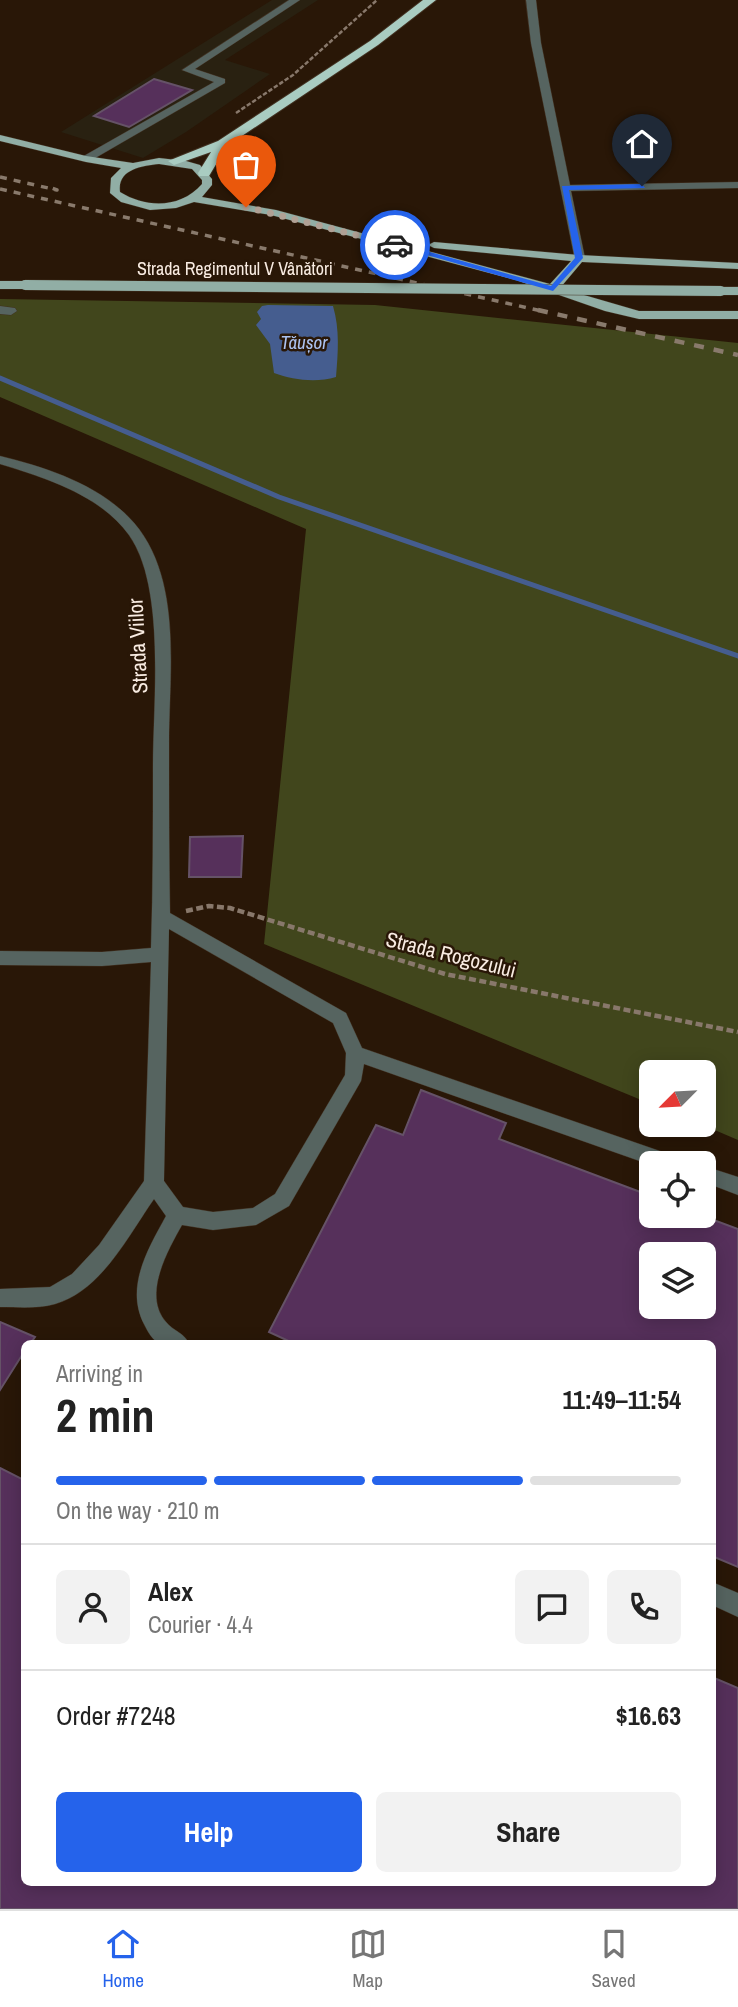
<!DOCTYPE html>
<html lang="en">
<head>
<meta charset="utf-8">
<style>
  body { margin:0; font-family:"Archivo Narrow",sans-serif; background:#f2f2f2; color:#222; height:100vh; display:flex; flex-direction:column; font-size:26px; white-space:nowrap }
  * { box-sizing:border-box; margin:0 }
  p { font-size:23px; color:#767676 }
  .icon { flex:none; width:38px; height:38px; fill:none; stroke:currentColor; stroke-width:2; stroke-linecap:round; stroke-linejoin:round }
  .map { position:relative; flex:1; overflow:hidden }
  .sheet { position:absolute; left:21px; top:1340px; width:695px; height:546px; display:flex; flex-direction:column; background:#fff; border-radius:10px; box-shadow:0 4px 18px #0003 }
  .sheet>* { flex:none }
  .needle { width:46px; rotate:246deg }
  .fabs { position:absolute; left:639px; top:1060px; display:grid; gap:14px }
  .fabs a { display:grid; place-items:center; width:77px; height:77px; border-radius:10px; background:#fff; box-shadow:0 4px 18px #0003; font-size:35px }
  .pin { position:absolute; display:grid; place-items:center; width:60px; height:60px; color:#fff; margin:-72px -30px; border-radius:50% 50% 50% 0; rotate:-45deg; box-shadow:0 0 7px #0007 }
  .pin .icon { rotate:45deg }
  .courier { position:absolute; display:grid; place-items:center; width:70px; height:70px; margin:-35px; border:5px solid #2563eb; border-radius:50%; background:#fff; color:#222; box-shadow:0 2px 9px #0007 }
  .overview em { font-style:normal; font-weight:700 }
  .overview div { display:flex; flex-direction:column-reverse }
  .overview { display:flex; align-items:center; justify-content:space-between; height:119px; padding:0 35px }
  h1 { font-size:46px; font-weight:700; line-height:52px }
  .bar { display:grid; grid-template-columns:repeat(4,1fr); gap:10px 7px; align-content:center; height:84px; padding:0 35px }
  .bar i { height:9px; border-radius:5px; background:#e0e0e0 }
  .bar .on { background:#2563eb }
  .bar p { grid-column:span 4 }
  .line { display:flex; align-items:center; gap:18px; padding:0 35px; border-top:2px solid #e0e0e0 }
  .line div { flex:1 }
  .round { display:grid; place-items:center; flex:none; width:74px; height:74px; border-radius:10px; background:#f2f2f2 }
  .primary-button { display:flex; gap:14px; margin-top:auto; padding:14px 35px }
  .primary-button a { flex:1; height:80px; border-radius:10px; background:#2563eb; color:#fff; font-size:28px; font-weight:700; line-height:80px; text-align:center }
  .primary-button a+a { background:#f2f2f2; color:#222 }
  .tab-bar { display:flex; justify-content:space-around; align-items:center; height:98px; border-top:2px solid #e0e0e0; background:#fff; font-size:19px; color:#767676 }
  .tab-bar a { display:grid; justify-items:center; gap:4px }
  .tab-bar .on { color:#2563eb }
  .map>svg:first-child { display:block }
  .commercial { fill:#292111 }
  .green { fill:#41461c }
  .water { fill:#455d8f }
  .lines { fill:none; stroke-linecap:round; stroke-linejoin:round }
  .stream { stroke:#455d8f; stroke-width:5 }
  .building { fill:#56305b; stroke:#655267; stroke-width:2; fill-rule:evenodd }
  .minor-casing { stroke:#423121; stroke-width:1 }
  .major-casing { stroke:#423121; stroke-width:1 }
  .highway-casing { stroke:#423121; stroke-width:2 }
  .path-far1 { stroke:#88786b; stroke-width:2.5; stroke-dasharray:4.5 2; stroke-linecap:butt }
  .path { stroke:#88786b; stroke-width:4.5; stroke-dasharray:7 3.5; stroke-linecap:butt }
  .minor { fill:#566460; fill-rule:evenodd }
  .major { fill:#91aea5; fill-rule:evenodd }
  .highway { fill:#a9ccc1; fill-rule:evenodd }
  .rail-far1 { stroke:#897a6c; stroke-width:3.5; stroke-dasharray:7 7; stroke-linecap:butt }
  .rail { stroke:#897a6c; stroke-width:4.5; stroke-dasharray:10 10; stroke-linecap:butt }
  .major-bridge-casing { stroke:#423121; stroke-width:11; stroke-linecap:butt }
  .major-bridge { stroke:#91aea5; stroke-width:10 }
  .route { fill:#2563eb }
  .done { stroke:#b0a195; stroke-width:7; stroke-dasharray:0 12.6 }
  .labels { text-anchor:middle; stroke-width:5; stroke-linejoin:round; paint-order:stroke }
  .far-street-label { font-size:18px; fill:#f9ece2; stroke:#291707 }
  .far-water-label { font-size:19px; font-style:italic; fill:#acc3f1; stroke:#291707 }
  .street-label { font-size:21px; fill:#f9ece2; stroke:#291707 }
</style>
</head>
<body>
<div class="map">
<svg width="738" height="1909" viewBox="0 0 738 1909">
  <rect width="100%" height="100%" fill="#291707"/>
  <path class="commercial" d="M272 0H318L225 60 270 74 186 132 143 158 61 132Z"/>
  <path class="green" d="M0 299 375 305 738 343V1140L703 1125 704 1073H651V1104L264 944 306 529 0 397Z"/>
  <path class="water" d="M268 305 333 306C340 330 338 353 336 377 316 383 293 380 274 373L270 344 256 325 261 319 257 312 262 306Z"/>
  <g class="lines">
    <path class="stream" d="M0 378 279 497 738 656"/>
  </g>
  <path class="building" d="M154 79 192 90 129 127 94 116Z
    M243 836 241 877H189L190 837Z
    M421 1090 506 1123 499 1139 651 1196V1216H703L738 1229V1567L712 1556V1344H295L269 1332 376 1125 403 1135ZM651 1255H704V1307H651Z
    M0 1322 35 1337 30 1344H24V1352L0 1390Z
    M0 1468 24 1480V1883H712V1677L738 1688V1909H0Z"/>
  <g class="lines">
    <defs>
      <path id="minor" d="M289 0H300L195 69 225 79V83L90 161H82V157L214 82 182 70Z
        M526 0H536L541 43 570 185 738 182V188L571 191 585 258 575 260 531 43Z
        M0 306 15 308 17 311 11 315 0 314Z
        M0 456C49 468 107 487 139 529 182 587 169 675 169 742 169 799 169 856 170 913L346 1013 362 1048 680 1158 683 1164 651 1165 364 1064 361 1081 289 1206 256 1225 213 1230 182 1225C168 1250 142 1295 166 1322 173 1331 185 1333 189 1344 181 1344 170 1346 162 1344 153 1342 148 1332 144 1324 125 1287 148 1249 166 1216L154 1199C128 1236 101 1291 55 1304 38 1309 17 1307 0 1307V1289L50 1287 72 1274 99 1245 144 1181 151 962 102 966 0 965V951L102 952 151 948C153 887 153 827 153 766 153 703 166 587 129 535 100 495 46 478 0 464ZM169 929 333 1023 346 1053 345 1075 275 1194 253 1208 213 1212 183 1207 164 1181Z
        M704 1166 738 1177V1195L704 1182Z
        M712 1582 738 1593V1617L712 1605Z"/>
      <path id="major" d="M0 135 86 156 133 163 159 158 186 161 200 165 212 179V185L202 197 276 210 550 284 571 261 434 248 428 245 434 242 579 255 738 263V269L582 262 560 288 639 311H738V319H639L605 311 516 280 271 215 194 202 176 208 150 210 121 202 110 193 111 178 121 168 86 162 0 141ZM159 164 192 169 202 180V184C180 209 146 208 120 192 117 169 142 166 159 164Z
        M0 281H25L31 285 25 289H0Z
        M738 287V295H721L715 291 721 287Z"/>
      <path id="highway" d="M423 0H436L378 45 227 146 209 176H199L198 173 211 152 174 165 168 161 218 141 370 41Z"/>
    </defs>
    <use href="#minor" class="minor-casing"/>
    <use href="#major" class="major-casing"/>
    <use href="#highway" class="highway-casing"/>
    <path class="path-far1" d="M236 113 293 75 377 0"/>
    <path class="path" d="M186 911 209 906 230 908 445 974 738 1032"/>
    <use href="#minor" class="minor"/>
    <use href="#major" class="major"/>
    <use href="#highway" class="highway"/>
    <path class="rail-far1" d="M0 177 57 190 49 187
      M0 189 546 312"/>
    <path class="rail" d="M538 310 738 355"/>
    <defs>
      <path id="major-bridge" d="M25 285 721 291"/>
    </defs>
    <use href="#major-bridge" class="major-bridge-casing"/>
    <use href="#major-bridge" class="major-bridge"/>
  </g>
  <path class="route" d="M642 184 645 188 569 190 583 258 553 291 392 245 398 243 551 286 575 258 562 186Z"/>
  <g class="lines">
    <path class="done" d="M246 207 395 245"/>
  </g>
  <g class="labels">
    <g class="far-street-label">
      <text x="235" y="275">Strada Regimentul V Vânători</text>
    </g>
    <g class="far-water-label">
      <text x="304" y="349">Tăușor</text>
    </g>
    <g class="street-label">
      <text transform="translate(138 646) rotate(-93)" y="7">Strada Viilor</text>
      <text transform="translate(451 955) rotate(14)" y="7">Strada Rogozului</text>
    </g>
  </g>
</svg>
<div class="fabs">
<a><svg class="needle" viewBox="-14 -14 28 28"><path d="M0-13l5 13h-10z" fill="#e53935"/><path d="M0 13l5-13h-10z" fill="#767676"/></svg></a>
<a><svg class="icon" aria-label="locate" viewBox="0 0 24 24"><circle cx="12" cy="12" r="6"/><path d="M12 2v4M12 18v4M2 12h4M18 12h4"/></svg></a>
<a><svg class="icon" aria-label="layers" viewBox="0 0 24 24"><path d="M12 4l9 5-9 5-9-5zM3 14l9 5 9-5"/></svg></a>
</div>
<div class="pin" style="left:246px;top:207px;background:#ea580c"><svg class="icon" aria-label="bag" viewBox="0 0 24 24"><path d="M5 8h14l-1 12H6zM9 8a3 3 0 0 1 6 0"/></svg></div>
<div class="pin" style="left:642px;top:186px;background:#1f2937"><svg class="icon" aria-label="home" viewBox="0 0 24 24"><path d="M3 11l9-7 9 7M6 9v11h12V9"/></svg></div>
<div class="courier" style="left:395px;top:245px"><svg class="icon" aria-label="car" viewBox="0 0 24 24"><path d="M5 17H2v-5l4-1 3-4h7l3 4 3 1v5h-3M9 17h6M6 11h13"/><circle cx="7" cy="17" r="2"/><circle cx="17" cy="17" r="2"/></svg></div>
<section class="sheet">
<div class="overview"><div><h1>2 min</h1><p>Arriving in</p></div><em>11:49–11:54</em></div>
<div class="bar"><i class="on"></i><i class="on"></i><i class="on"></i><i></i><p>On the way · 210 m</p></div>
<div class="line" style="height:126px"><a class="round"><svg class="icon" aria-label="person" viewBox="0 0 24 24"><circle cx="12" cy="8" r="4"/><path d="M4 21q1-7 8-7t8 7"/></svg></a><div><b>Alex</b><p>Courier · 4.4</p></div><a class="round"><svg class="icon" aria-label="chat" viewBox="0 0 24 24"><path d="M4 5h16v11H9l-5 4z"/></svg></a><a class="round"><svg class="icon" aria-label="phone" viewBox="0 0 24 24"><path d="M5 4h4l2 5-3 2q2 4 5 5l2-3 5 2v4C11 20 4 13 5 4z"/></svg></a></div>
<div class="line" style="height:91px"><div>Order #7248</div><b>$16.63</b></div>
<div class="primary-button"><a>Help</a><a>Share</a></div>
</section>
</div>
<nav class="tab-bar">
<a class="on"><svg class="icon" aria-label="home" viewBox="0 0 24 24"><path d="M3 11l9-7 9 7M6 9v11h12V9"/></svg>Home</a>
<a><svg class="icon" aria-label="map" viewBox="0 0 24 24"><path d="M3 6l6-2 6 2 6-2v14l-6 2-6-2-6 2zM9 4v14M15 6v14"/></svg>Map</a>
<a><svg class="icon" aria-label="saved" viewBox="0 0 24 24"><path d="M7 4h10v16l-5-4-5 4z"/></svg>Saved</a>
</nav>
</body>
</html>
